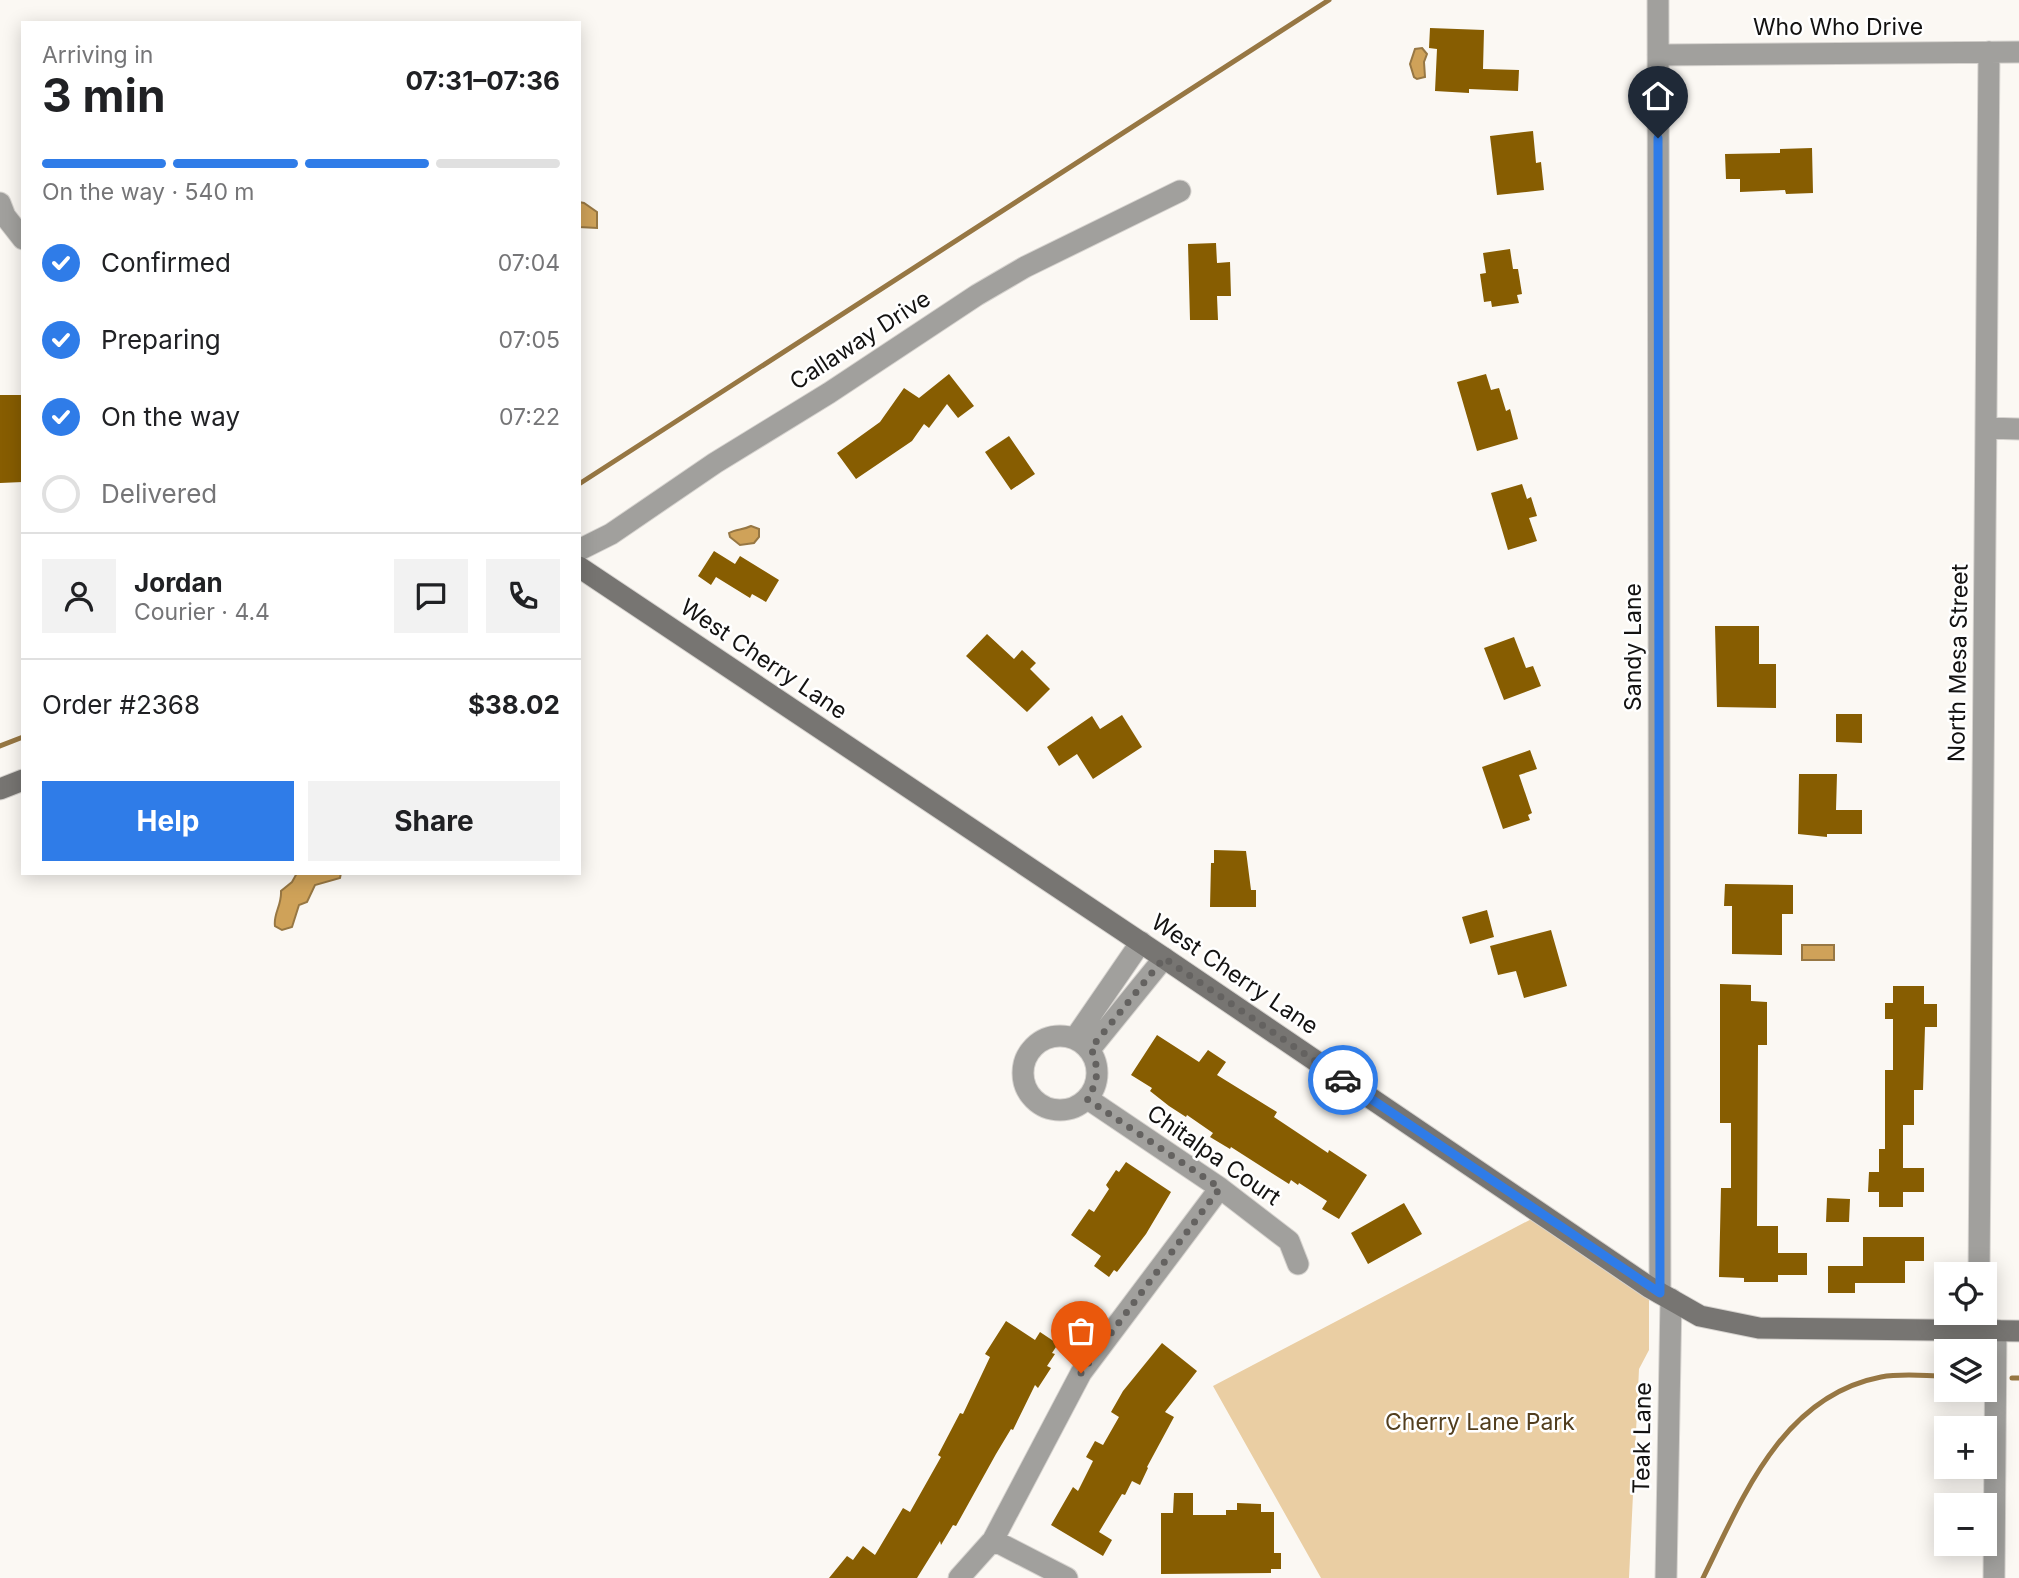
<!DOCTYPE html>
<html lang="en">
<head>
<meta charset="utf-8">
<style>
  body { margin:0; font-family:Inter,sans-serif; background:#f2f2f2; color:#202124; height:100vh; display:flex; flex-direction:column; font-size:26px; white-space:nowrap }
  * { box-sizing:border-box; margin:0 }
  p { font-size:23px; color:#757577 }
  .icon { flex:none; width:38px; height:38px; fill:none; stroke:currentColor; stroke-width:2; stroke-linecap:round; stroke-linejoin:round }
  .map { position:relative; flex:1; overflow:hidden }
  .panel { position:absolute; left:21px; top:21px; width:560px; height:854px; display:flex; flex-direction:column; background:#fff; border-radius:0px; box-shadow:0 4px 18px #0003 }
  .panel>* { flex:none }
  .fabs { position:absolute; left:1934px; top:1262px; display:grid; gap:14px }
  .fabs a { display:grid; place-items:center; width:63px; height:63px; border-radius:0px; background:#fff; box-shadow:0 4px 18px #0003; font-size:35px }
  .pin { position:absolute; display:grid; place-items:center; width:60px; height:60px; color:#fff; margin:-72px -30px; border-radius:50% 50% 50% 0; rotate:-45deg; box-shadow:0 0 7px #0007 }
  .pin .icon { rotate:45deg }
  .courier { position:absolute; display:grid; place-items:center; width:70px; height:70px; margin:-35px; border:5px solid #2f7ce8; border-radius:50%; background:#fff; color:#222; box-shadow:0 2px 9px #0007 }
  .overview em { font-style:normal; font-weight:700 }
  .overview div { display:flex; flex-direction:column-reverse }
  .overview { display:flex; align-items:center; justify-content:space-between; height:119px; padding:0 21px }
  h1 { font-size:46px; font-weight:700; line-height:52px }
  .bar { display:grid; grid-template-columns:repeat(4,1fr); gap:10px 7px; align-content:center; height:84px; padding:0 21px }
  .bar i { height:9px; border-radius:5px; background:#e0e0e0 }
  .bar .selected { background:#2f7ce8 }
  .bar p { grid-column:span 4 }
  .line { display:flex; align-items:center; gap:18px; padding:0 21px; border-top:2px solid #e0e0e0 }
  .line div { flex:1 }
  .round { display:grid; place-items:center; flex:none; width:74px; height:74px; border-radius:0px; background:#f2f2f2 }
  ol { padding:0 21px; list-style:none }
  li { display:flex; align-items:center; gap:21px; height:77px }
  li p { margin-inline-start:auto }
  li .icon { padding:7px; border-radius:50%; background:#2f7ce8; color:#fff; stroke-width:4 }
  li:last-child { color:#757577 }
  li i { width:38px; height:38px; border:4px solid #e0e0e0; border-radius:50% }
  .primary-button { display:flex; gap:14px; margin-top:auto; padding:14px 21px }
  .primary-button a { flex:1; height:80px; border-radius:0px; background:#2f7ce8; color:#fff; font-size:28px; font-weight:700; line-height:80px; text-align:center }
  .primary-button a+a { background:#f2f2f2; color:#202124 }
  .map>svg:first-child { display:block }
  .green { fill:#eacea3 }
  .water { fill:#cfa259; stroke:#977743; stroke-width:2 }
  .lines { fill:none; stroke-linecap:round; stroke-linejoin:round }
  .stream { stroke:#977743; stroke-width:5 }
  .building { fill:#875d01 }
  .street-casing { stroke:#d6d3cf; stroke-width:23 }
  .secondary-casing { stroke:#d6d3cf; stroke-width:23 }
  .street { stroke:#a1a09d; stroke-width:21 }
  .secondary { stroke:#777572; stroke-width:21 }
  .done { stroke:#646260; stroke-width:7; stroke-dasharray:0 12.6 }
  .route { stroke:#2f7ce8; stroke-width:9 }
  .labels { text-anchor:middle; stroke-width:5; stroke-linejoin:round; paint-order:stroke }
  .street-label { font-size:23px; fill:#131211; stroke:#fff }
  .park-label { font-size:23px; fill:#523e1e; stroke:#fff }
</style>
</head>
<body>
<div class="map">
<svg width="2019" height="1578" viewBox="0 0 2019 1578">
  <rect width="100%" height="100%" fill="#fbf8f3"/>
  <path class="green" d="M1541 1214 1649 1287V1350L1639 1369 1629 1578H1321L1213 1386Z"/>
  <path class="water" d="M1422 48 1427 54 1424 62 1425 77 1417 79 1414 77 1410 64 1415 49Z
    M579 202 584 203 597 212V228L579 227Z
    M751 526 759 529V537L754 543 740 545 730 537 729 533C736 529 743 530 751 526Z
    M297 873H341L340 878 315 885 307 902 299 905 292 927 282 930 275 926C273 914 282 905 281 891L292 882Z
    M1802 945H1834V960H1802Z"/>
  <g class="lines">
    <path class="stream" d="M579 484 1329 0
      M0 746 23 737
      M2012 1378H2019
      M1703 1578C1743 1497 1782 1396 1881 1377 1902 1373 1925 1376 1946 1376"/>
  </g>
  <path class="building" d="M1430 28 1484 30 1483 69 1519 70 1518 91 1469 89V93L1435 91 1437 49 1429 48Z
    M1533 131 1536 163 1541 162 1544 190 1497 195 1490 136Z
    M1812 148 1813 193 1786 194 1785 190 1740 192V179H1726L1725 154 1780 153V149Z
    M1216 243 1217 263 1230 262 1231 296H1217L1218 320H1190L1188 244Z
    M1510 249 1513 269H1518L1522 294 1517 295 1519 303 1492 307 1491 301 1484 302 1480 274 1486 273 1483 253Z
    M949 374 974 406 958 418 947 404 929 428 924 424 912 441 856 479 837 453 880 422 904 388 919 398Z
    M1486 374 1491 390 1499 388 1506 411 1510 409 1518 439 1477 451 1457 382Z
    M0 395H23V482L0 483Z
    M1009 436 1035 474 1011 490 985 452Z
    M1522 484 1527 499 1531 497 1537 516 1529 518 1537 541 1508 550 1491 493Z
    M714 551 735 564 740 556 779 580 766 602 752 594 750 598 716 577 711 585 698 576Z
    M1715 626H1759V664H1776V708L1717 707Z
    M987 634 1014 659 1022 650 1036 663 1030 669 1050 689 1027 712 966 656Z
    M1514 637 1526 668 1533 666 1541 686 1504 700 1484 648Z
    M1836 714H1862V743L1836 742Z
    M1122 715 1142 747 1093 779 1077 754 1059 766 1047 747 1092 716 1100 729Z
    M1530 750 1537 769 1519 775 1532 813 1528 815 1530 820 1503 829 1482 767Z
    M1799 774H1837L1836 810H1862V834H1827V837L1798 834Z
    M1214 850 1246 851 1251 890H1256V907H1210L1211 863H1214Z
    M1725 884 1793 885V914H1782V955L1732 954V906H1724Z
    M1487 910 1494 937 1470 944 1462 917Z
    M1551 930 1567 986 1524 998 1516 971 1498 975 1490 946Z
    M1720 984 1751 985V1001L1767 1002V1045H1758L1757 1226H1778V1253H1807V1275H1778V1282H1744V1278L1719 1277 1721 1188H1731V1123H1720Z
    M1893 986H1924V1004H1937V1027H1925L1923 1090H1914V1125H1903V1168H1924V1192H1903V1207H1879V1192H1868L1869 1172H1879V1149H1885V1070H1893V1019H1885V1003H1893Z
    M1157 1035 1199 1062 1208 1050 1226 1062 1217 1075 1277 1112 1274 1117 1328 1153 1329 1150 1367 1175 1339 1219 1322 1209 1327 1201 1299 1183 1298 1185 1291 1180 1289 1184 1231 1147 1230 1149 1210 1137 1213 1133 1187 1115 1186 1117 1169 1106 1150 1091 1152 1088 1131 1075Z
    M1126 1162 1171 1192 1146 1234 1117 1272 1114 1270 1109 1277 1094 1266 1101 1256 1071 1235 1089 1209 1094 1212 1109 1189 1106 1185 1116 1170 1119 1172Z
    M1827 1198 1850 1199 1849 1222H1826Z
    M1404 1203 1422 1234 1368 1264 1351 1233Z
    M1863 1237H1924V1261H1905V1283H1855V1293H1828V1266H1863Z
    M1006 1321 1035 1340 1040 1332 1058 1344 1052 1353 1055 1354 1047 1366 1051 1368 1038 1388 1035 1385 1013 1430 1011 1429 996 1454 956 1526 953 1525 941 1545 940 1541 917 1578H829L847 1556 853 1560 863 1546 875 1555 903 1508 910 1512 941 1457 938 1455 960 1413 963 1414 990 1357 985 1354Z
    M1162 1343 1197 1371 1165 1412 1174 1417 1147 1467 1148 1468 1140 1485 1132 1481 1125 1495 1122 1494 1099 1532 1112 1540 1103 1556 1051 1525 1073 1487 1078 1491 1093 1461 1086 1457 1095 1441 1103 1445 1119 1417 1111 1412 1123 1391Z
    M1174 1493H1193V1515H1226V1510H1237V1503L1261 1504V1512H1274V1553H1281V1569H1271V1573L1161 1574V1513H1173Z"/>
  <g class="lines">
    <defs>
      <path id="street" d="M1658 0 1660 1293
        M1658 55 2019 52
        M0 203 5 216 23 239
        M1987 428 2019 429
        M579 550 611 534 715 463 829 393 977 295 1025 267 1180 191
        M1023 1073a37 37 0 1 1 74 0a37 37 0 1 1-74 0Z
        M1075 1038 1141 942
        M1091 1048 1164 958
        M1088 1099 1220 1188 1289 1241 1298 1264
        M1979 1274 1989 52
        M1978 1330 1979 1312
        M993 1540 1067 1578
        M959 1578 993 1540 1081 1373 1220 1188
        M1666 1578 1671 1299
        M1994 1578 1996 1330"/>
      <path id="secondary" d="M579 567 1164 958 1649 1287 1700 1316 1759 1328 2019 1331
        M0 789 23 780"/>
    </defs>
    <use href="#street" class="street-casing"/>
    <use href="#secondary" class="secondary-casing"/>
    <use href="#street" class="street"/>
    <use href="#secondary" class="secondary"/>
  </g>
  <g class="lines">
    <path class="done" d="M1081 1373 1220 1188 1087 1099C1099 1081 1099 1068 1091 1048L1164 958 1343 1080"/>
    <path class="route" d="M1343 1080 1660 1293 1658 138"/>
  </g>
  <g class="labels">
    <g class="street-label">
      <text x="1838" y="35">Who Who Drive</text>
      <text transform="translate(860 340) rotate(-33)" y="8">Callaway Drive</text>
      <text transform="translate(1633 647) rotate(-90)" y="8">Sandy Lane</text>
      <text transform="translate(764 659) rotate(34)" y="8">West Cherry Lane</text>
      <text transform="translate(1958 663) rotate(-89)" y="8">North Mesa Street</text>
      <text transform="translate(1235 974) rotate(34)" y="8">West Cherry Lane</text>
      <text transform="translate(1214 1155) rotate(35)" y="8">Chitalpa Court</text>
      <text transform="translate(1642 1438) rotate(-89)" y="8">Teak Lane</text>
    </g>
    <g class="park-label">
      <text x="1480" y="1430">Cherry Lane Park</text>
    </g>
  </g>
</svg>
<div class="fabs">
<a><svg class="icon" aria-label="locate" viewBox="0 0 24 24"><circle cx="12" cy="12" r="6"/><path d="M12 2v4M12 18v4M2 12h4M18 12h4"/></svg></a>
<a><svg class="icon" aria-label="layers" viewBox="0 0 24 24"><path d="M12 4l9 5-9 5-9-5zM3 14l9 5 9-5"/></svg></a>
<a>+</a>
<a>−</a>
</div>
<div class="pin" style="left:1081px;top:1373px;background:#ea580c"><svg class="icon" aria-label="bag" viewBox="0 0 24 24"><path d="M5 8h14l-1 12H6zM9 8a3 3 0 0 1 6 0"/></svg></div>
<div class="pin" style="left:1658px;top:138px;background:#1f2937"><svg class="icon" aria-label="home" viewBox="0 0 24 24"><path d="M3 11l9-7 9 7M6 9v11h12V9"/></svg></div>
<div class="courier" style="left:1343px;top:1080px"><svg class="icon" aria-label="car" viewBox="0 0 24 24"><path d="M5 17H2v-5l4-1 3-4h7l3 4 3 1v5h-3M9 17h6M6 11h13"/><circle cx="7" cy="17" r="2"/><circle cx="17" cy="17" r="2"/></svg></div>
<section class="panel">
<div class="overview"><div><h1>3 min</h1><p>Arriving in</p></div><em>07:31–07:36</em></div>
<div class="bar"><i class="selected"></i><i class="selected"></i><i class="selected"></i><i></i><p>On the way · 540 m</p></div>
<ol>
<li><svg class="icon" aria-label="check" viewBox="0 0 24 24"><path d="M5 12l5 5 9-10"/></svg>Confirmed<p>07:04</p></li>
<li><svg class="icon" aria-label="check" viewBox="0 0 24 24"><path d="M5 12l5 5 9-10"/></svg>Preparing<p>07:05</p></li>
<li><svg class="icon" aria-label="check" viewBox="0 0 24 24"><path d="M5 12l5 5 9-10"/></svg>On the way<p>07:22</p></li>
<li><i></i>Delivered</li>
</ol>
<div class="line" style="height:126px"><a class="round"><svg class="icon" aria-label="person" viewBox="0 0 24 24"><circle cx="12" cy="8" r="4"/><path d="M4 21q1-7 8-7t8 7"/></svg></a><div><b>Jordan</b><p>Courier · 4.4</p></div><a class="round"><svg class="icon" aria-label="chat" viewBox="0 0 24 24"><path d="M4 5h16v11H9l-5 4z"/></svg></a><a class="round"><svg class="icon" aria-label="phone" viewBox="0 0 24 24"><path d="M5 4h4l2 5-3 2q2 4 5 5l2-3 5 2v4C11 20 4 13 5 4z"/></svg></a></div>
<div class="line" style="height:91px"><div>Order #2368</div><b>$38.02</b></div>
<div class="primary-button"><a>Help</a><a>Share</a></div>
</section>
</div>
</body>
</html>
